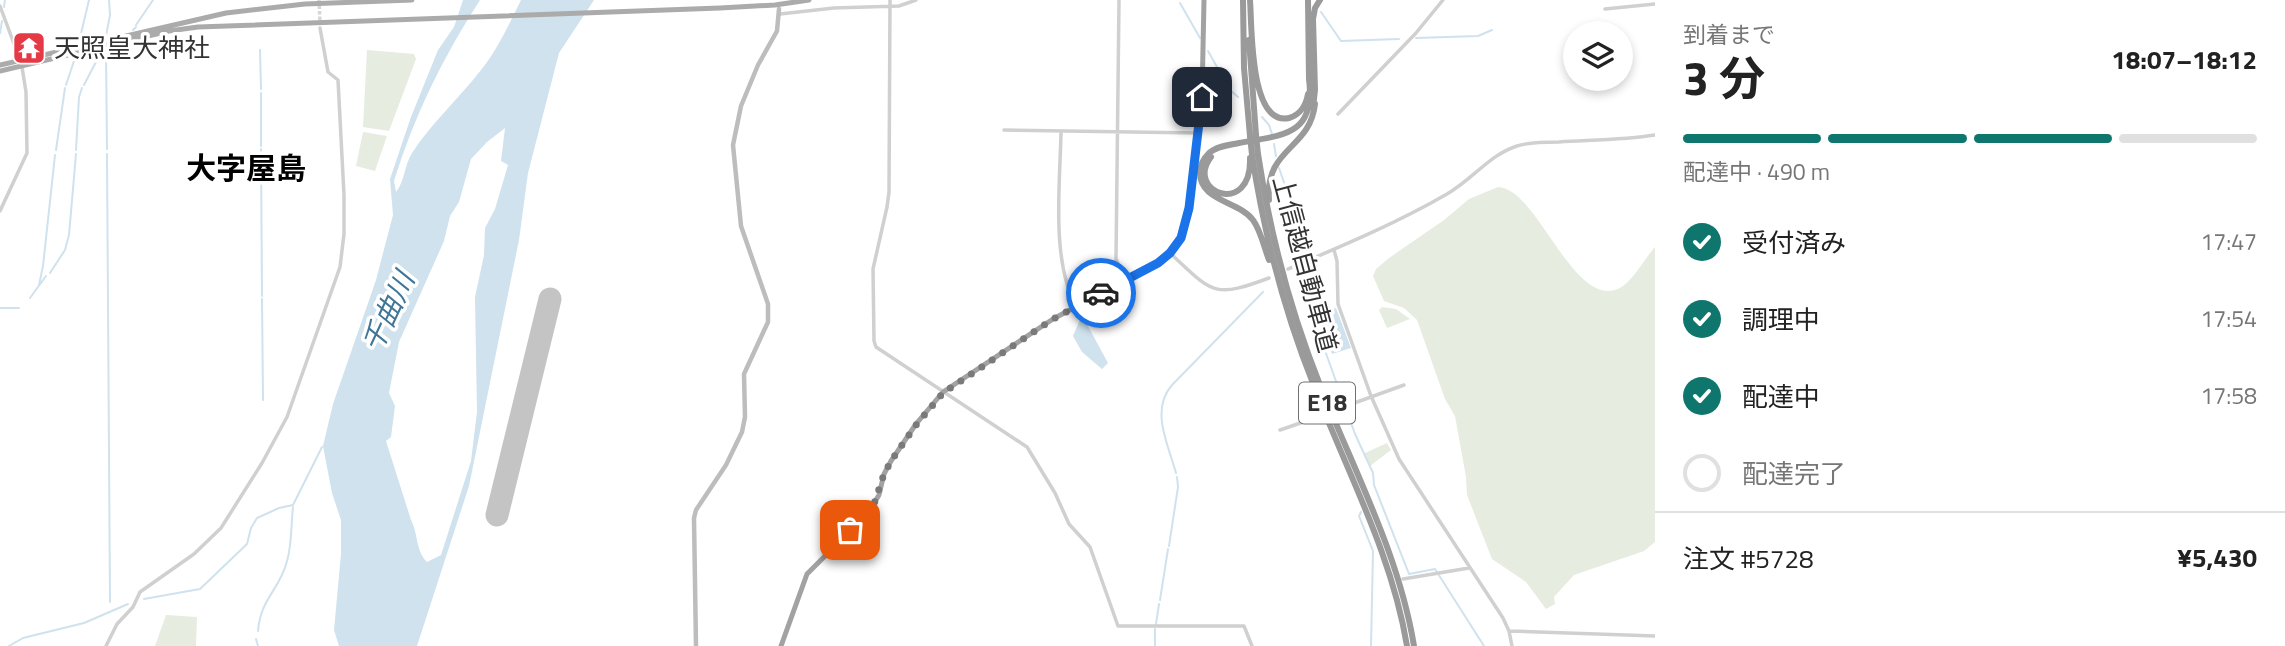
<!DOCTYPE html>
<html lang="ja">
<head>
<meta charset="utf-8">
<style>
  body { margin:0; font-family:"Titillium Web","Noto Sans JP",sans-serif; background:#f6f6f6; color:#222; height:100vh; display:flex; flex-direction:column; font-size:26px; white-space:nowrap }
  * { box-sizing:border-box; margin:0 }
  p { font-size:23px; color:#767676 }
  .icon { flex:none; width:38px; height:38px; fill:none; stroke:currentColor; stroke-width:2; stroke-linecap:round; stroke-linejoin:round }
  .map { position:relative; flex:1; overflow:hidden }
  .panel { display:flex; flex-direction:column; background:#fff; width:630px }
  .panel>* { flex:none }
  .fabs { position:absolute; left:1563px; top:21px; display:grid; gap:14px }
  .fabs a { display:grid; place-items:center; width:70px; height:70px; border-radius:50%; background:#fff; box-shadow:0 4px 10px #0003; font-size:35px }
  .pin { position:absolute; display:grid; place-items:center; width:60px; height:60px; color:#fff; margin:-30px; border-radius:14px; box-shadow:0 4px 10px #0006 }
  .courier { position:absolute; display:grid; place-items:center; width:70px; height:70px; margin:-35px; border:5px solid #1a73e8; border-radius:50%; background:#fff; color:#222; box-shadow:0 2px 9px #0007 }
  .headline em { font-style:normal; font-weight:700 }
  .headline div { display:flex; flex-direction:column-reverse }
  .headline { display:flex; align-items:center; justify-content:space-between; height:119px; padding:0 28px }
  h1 { font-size:46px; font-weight:700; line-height:52px }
  .bar { display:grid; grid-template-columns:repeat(4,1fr); gap:10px 7px; align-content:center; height:84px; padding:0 28px }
  .bar i { height:9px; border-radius:5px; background:#e0e0e0 }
  .bar .current { background:#0f766e }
  .bar p { grid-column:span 4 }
  .line { display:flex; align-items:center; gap:18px; padding:0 28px; border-top:2px solid #e0e0e0 }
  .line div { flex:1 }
  ol { padding:0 28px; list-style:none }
  li { display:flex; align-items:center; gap:21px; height:77px }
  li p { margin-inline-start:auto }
  li .icon { padding:7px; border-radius:50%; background:#0f766e; color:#fff; stroke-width:4 }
  li:last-child { color:#767676 }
  li i { width:38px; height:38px; border:4px solid #e0e0e0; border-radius:50% }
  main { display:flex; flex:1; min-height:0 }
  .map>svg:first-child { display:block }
  .green { fill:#e6ecdf }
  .water { fill:#cfe2ee; fill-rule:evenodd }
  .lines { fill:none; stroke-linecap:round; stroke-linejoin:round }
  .stream { stroke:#cfe2ee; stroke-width:2 }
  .runway { stroke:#c4c4c4; stroke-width:23 }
  .tertiary-tunnel { stroke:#d6d6d6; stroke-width:3.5; stroke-dasharray:3.5 2; stroke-linecap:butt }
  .tertiary { stroke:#d0d0d0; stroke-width:3.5 }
  .secondary { stroke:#bdbdbd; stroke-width:4.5 }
  .primary { stroke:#ababab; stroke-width:5 }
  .trunk { stroke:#a2a2a2; stroke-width:5 }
  .motorway { stroke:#9a9a9a; stroke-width:6 }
  .motorway-bridge { stroke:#9a9a9a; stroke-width:6 }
  .done { stroke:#7a7a7a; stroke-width:7; stroke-dasharray:0 12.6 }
  .route { stroke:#1a73e8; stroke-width:9 }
  .labels { text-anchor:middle; stroke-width:7; stroke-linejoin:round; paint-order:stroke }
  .shield { fill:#fff; stroke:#707070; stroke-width:2 }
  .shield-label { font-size:24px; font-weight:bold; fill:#333 }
  .poi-label { font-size:26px; fill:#333; stroke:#fff; text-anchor:start }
  .street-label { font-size:26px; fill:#333; stroke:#fff }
  .water-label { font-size:28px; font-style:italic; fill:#3f7597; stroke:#fff }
  .quarter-label { font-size:30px; font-weight:bold; fill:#000; stroke:#fff }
</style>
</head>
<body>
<main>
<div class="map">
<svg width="1655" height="646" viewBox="0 0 1655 646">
  <rect width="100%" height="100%" fill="#fff"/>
  <path class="green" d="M367 50 414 54 416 59 389 131 363 127Z
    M363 132 387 136 375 171 356 166Z
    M1498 187C1539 189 1573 311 1620 288 1632 282 1645 258 1655 247V542L1644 551 1574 575 1554 597 1555 604 1546 609 1526 582 1492 559 1467 495 1466 477 1455 416 1445 399 1417 320 1404 308 1384 301 1373 276 1376 269 1389 258 1444 220 1469 199Z
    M1382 307 1396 309 1410 319 1387 328 1379 310Z
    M1387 443 1391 450 1370 466 1363 454Z
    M166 615 197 617 196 646H155Z"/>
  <path class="water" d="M463 0H480C443 57 414 116 394 181L396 192C405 181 404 166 412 153 430 125 460 97 481 70 498 49 509 24 521 0H594L559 53 528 173 519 240 469 486 417 646H339L334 630 341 554V520L332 493 323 446 333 404 376 280 393 215 390 179 411 117 438 50 454 27ZM505 128 501 161 508 165 495 209 485 228 484 255 475 297 477 412 471 461 441 555 427 562C416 552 418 533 411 520L386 441 391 437 395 406 389 393 399 342 444 241 450 216 459 202 471 159 487 142Z
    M1336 308 1351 348 1332 354 1317 314Z
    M1082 315 1108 363 1102 369 1082 352 1073 336Z"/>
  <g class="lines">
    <path class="stream" d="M1180 3 1200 38
      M4 7 5 0
      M1321 12 1341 41 1399 39
      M136 25 153 0
      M133 30 136 27
      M0 33 2 21
      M106 36 110 15 109 0
      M1416 38 1478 36 1492 30
      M79 42 89 0
      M260 50 261 89
      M106 51 107 149
      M1208 51 1230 90 1238 97
      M66 85 75 58
      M84 85 98 58
      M261 93V146
      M1262 117 1269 125 1272 134
      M1274 144 1276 156
      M261 149 262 296
      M56 150 65 88
      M76 150 79 97 82 88
      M107 154 110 602
      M1279 168 1288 194 1295 259
      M1288 199 1286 209 1292 260
      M1296 270 1355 434 1373 473 1374 485 1409 574 1435 569 1484 646
      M50 273 65 250 69 235 76 154
      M39 285 43 266 55 155
      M30 298 46 276
      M262 299 263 400
      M0 308H19
      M1176 473C1168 444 1150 410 1172 385L1263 292
      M1361 512 1359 516 1373 551 1371 646
      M1169 546 1178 487 1177 477
      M144 599 200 589 247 544 251 528 257 518 279 508 293 505 322 447
      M1160 600 1168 549
      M1156 624 1159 604
      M258 631C261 597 280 590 287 561 292 545 291 524 293 507
      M256 639 258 646
      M9 646 23 638 84 623 128 604
      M1155 646V629"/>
    <path class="runway" d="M497 515 550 299"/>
    <path class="tertiary-tunnel" d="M319 0 320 22"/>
    <path class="tertiary" d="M890 0 889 192 887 207 873 269 874 341 876 347 1027 447 1055 493 1069 524 1090 547 1118 626H1244L1252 646
      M1119 0 1116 259 1125 279
      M0 6 20 60
      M1605 9 1655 4
      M780 14 834 8 899 6 916 0
      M1338 114 1416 33 1443 0
      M1004 130 1197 133
      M1061 133C1060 184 1051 261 1076 306
      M0 211 27 153 26 92 22 67
      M1334 250 1337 261 1338 304 1371 396 1399 459 1503 618 1509 631 1512 646
      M1170 253C1213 293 1213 299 1269 278
      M1288 269C1342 246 1397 223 1447 194 1472 180 1489 155 1517 146 1530 142 1545 142 1559 142 1591 140 1624 140 1655 135
      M1335 410 1404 385
      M1280 430 1321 416
      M1403 579 1469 568
      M1509 631 1655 636
      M106 646 117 624 133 607 140 592 194 554 221 528 262 463 287 417 340 267 344 234V195L338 80 328 72 320 28"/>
    <path class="secondary" d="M696 646 694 518 696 510 726 465 742 432 745 417 744 374 768 322V304L741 226 733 145 741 106 758 65 777 31 779 9"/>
    <path class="primary" d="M0 65 226 13 305 4 412 0
      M0 71 169 31 198 27 720 8 775 5 809 0"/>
    <path class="trunk" d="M781 646 807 574 868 513 879 495 884 474 891 461 916 424 943 392 1053 319 1158 263 1170 253 1181 238 1190 208 1202 97 1204 0"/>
    <path class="motorway" d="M1243 0 1244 68 1250 136
      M1250 0C1252 24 1249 127 1289 118 1300 115 1306 105 1308 94
      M1308 0 1309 80
      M1249 40 1256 135
      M1313 108 1315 90 1313 19 1315 8 1320 0
      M1258 154C1270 233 1290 310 1320 385 1354 471 1399 554 1414 646
      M1252 155C1264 234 1284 311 1314 386 1347 472 1392 554 1407 646
      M1211 157C1184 192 1252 218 1250 158
      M1269 200C1265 147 1310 150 1315 104
      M1269 260C1264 247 1261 231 1253 220 1239 201 1199 201 1200 172 1200 165 1204 158 1209 153 1217 146 1229 145 1239 143 1284 135 1316 135 1309 79"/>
    <path class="motorway-bridge" d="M1256 135 1258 154
      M1250 136 1252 155"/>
  </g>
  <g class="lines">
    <path class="done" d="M850 530 874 504 884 474 891 461 916 425 943 393 1053 319 1101 293"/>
    <path class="route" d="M1101 293 1158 263 1170 253 1181 238 1189 208 1202 97"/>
  </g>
  <defs>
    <symbol id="temple-square" viewBox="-11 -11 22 22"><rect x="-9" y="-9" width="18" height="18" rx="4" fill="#e63946" stroke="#fff"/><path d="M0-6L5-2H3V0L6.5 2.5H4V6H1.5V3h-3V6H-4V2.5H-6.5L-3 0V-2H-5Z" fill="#fff"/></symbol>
  </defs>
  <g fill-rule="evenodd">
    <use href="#temple-square" x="10" y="29" width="38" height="38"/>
  </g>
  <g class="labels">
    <rect class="shield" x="1299" y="382.5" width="56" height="41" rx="5"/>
    <g class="shield-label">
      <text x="1327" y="411">E18</text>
    </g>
    <g class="poi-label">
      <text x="54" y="57">天照皇大神社</text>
    </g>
    <g class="street-label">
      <text transform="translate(1305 264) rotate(75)" y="9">上信越自動車道</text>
    </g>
    <g class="water-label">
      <text transform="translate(388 312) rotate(-65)" y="10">千曲川</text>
    </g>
    <g class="quarter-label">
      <text x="246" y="179">大字屋島</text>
    </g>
  </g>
</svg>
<div class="fabs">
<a><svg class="icon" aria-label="layers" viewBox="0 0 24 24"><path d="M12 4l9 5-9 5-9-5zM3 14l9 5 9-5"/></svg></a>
</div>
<div class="pin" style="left:850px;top:530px;background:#ea580c"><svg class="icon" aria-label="bag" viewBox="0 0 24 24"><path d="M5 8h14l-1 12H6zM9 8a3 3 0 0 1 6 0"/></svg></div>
<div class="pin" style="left:1202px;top:97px;background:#1f2937"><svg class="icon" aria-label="home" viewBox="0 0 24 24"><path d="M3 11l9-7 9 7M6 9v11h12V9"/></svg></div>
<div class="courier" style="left:1101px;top:293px"><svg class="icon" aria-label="car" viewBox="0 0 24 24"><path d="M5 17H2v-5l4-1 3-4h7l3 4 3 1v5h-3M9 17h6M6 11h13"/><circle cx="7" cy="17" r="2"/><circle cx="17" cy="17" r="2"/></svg></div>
</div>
<section class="panel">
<div class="headline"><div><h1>3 分</h1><p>到着まで</p></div><em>18:07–18:12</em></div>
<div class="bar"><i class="current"></i><i class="current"></i><i class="current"></i><i></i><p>配達中 · 490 m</p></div>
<ol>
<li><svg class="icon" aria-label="check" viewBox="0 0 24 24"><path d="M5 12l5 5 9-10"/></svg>受付済み<p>17:47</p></li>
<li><svg class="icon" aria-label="check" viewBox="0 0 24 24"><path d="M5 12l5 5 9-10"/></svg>調理中<p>17:54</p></li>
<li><svg class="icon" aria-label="check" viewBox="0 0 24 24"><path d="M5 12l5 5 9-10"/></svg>配達中<p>17:58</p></li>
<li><i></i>配達完了</li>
</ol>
<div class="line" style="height:91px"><div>注文 #5728</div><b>¥5,430</b></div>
</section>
</main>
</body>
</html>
